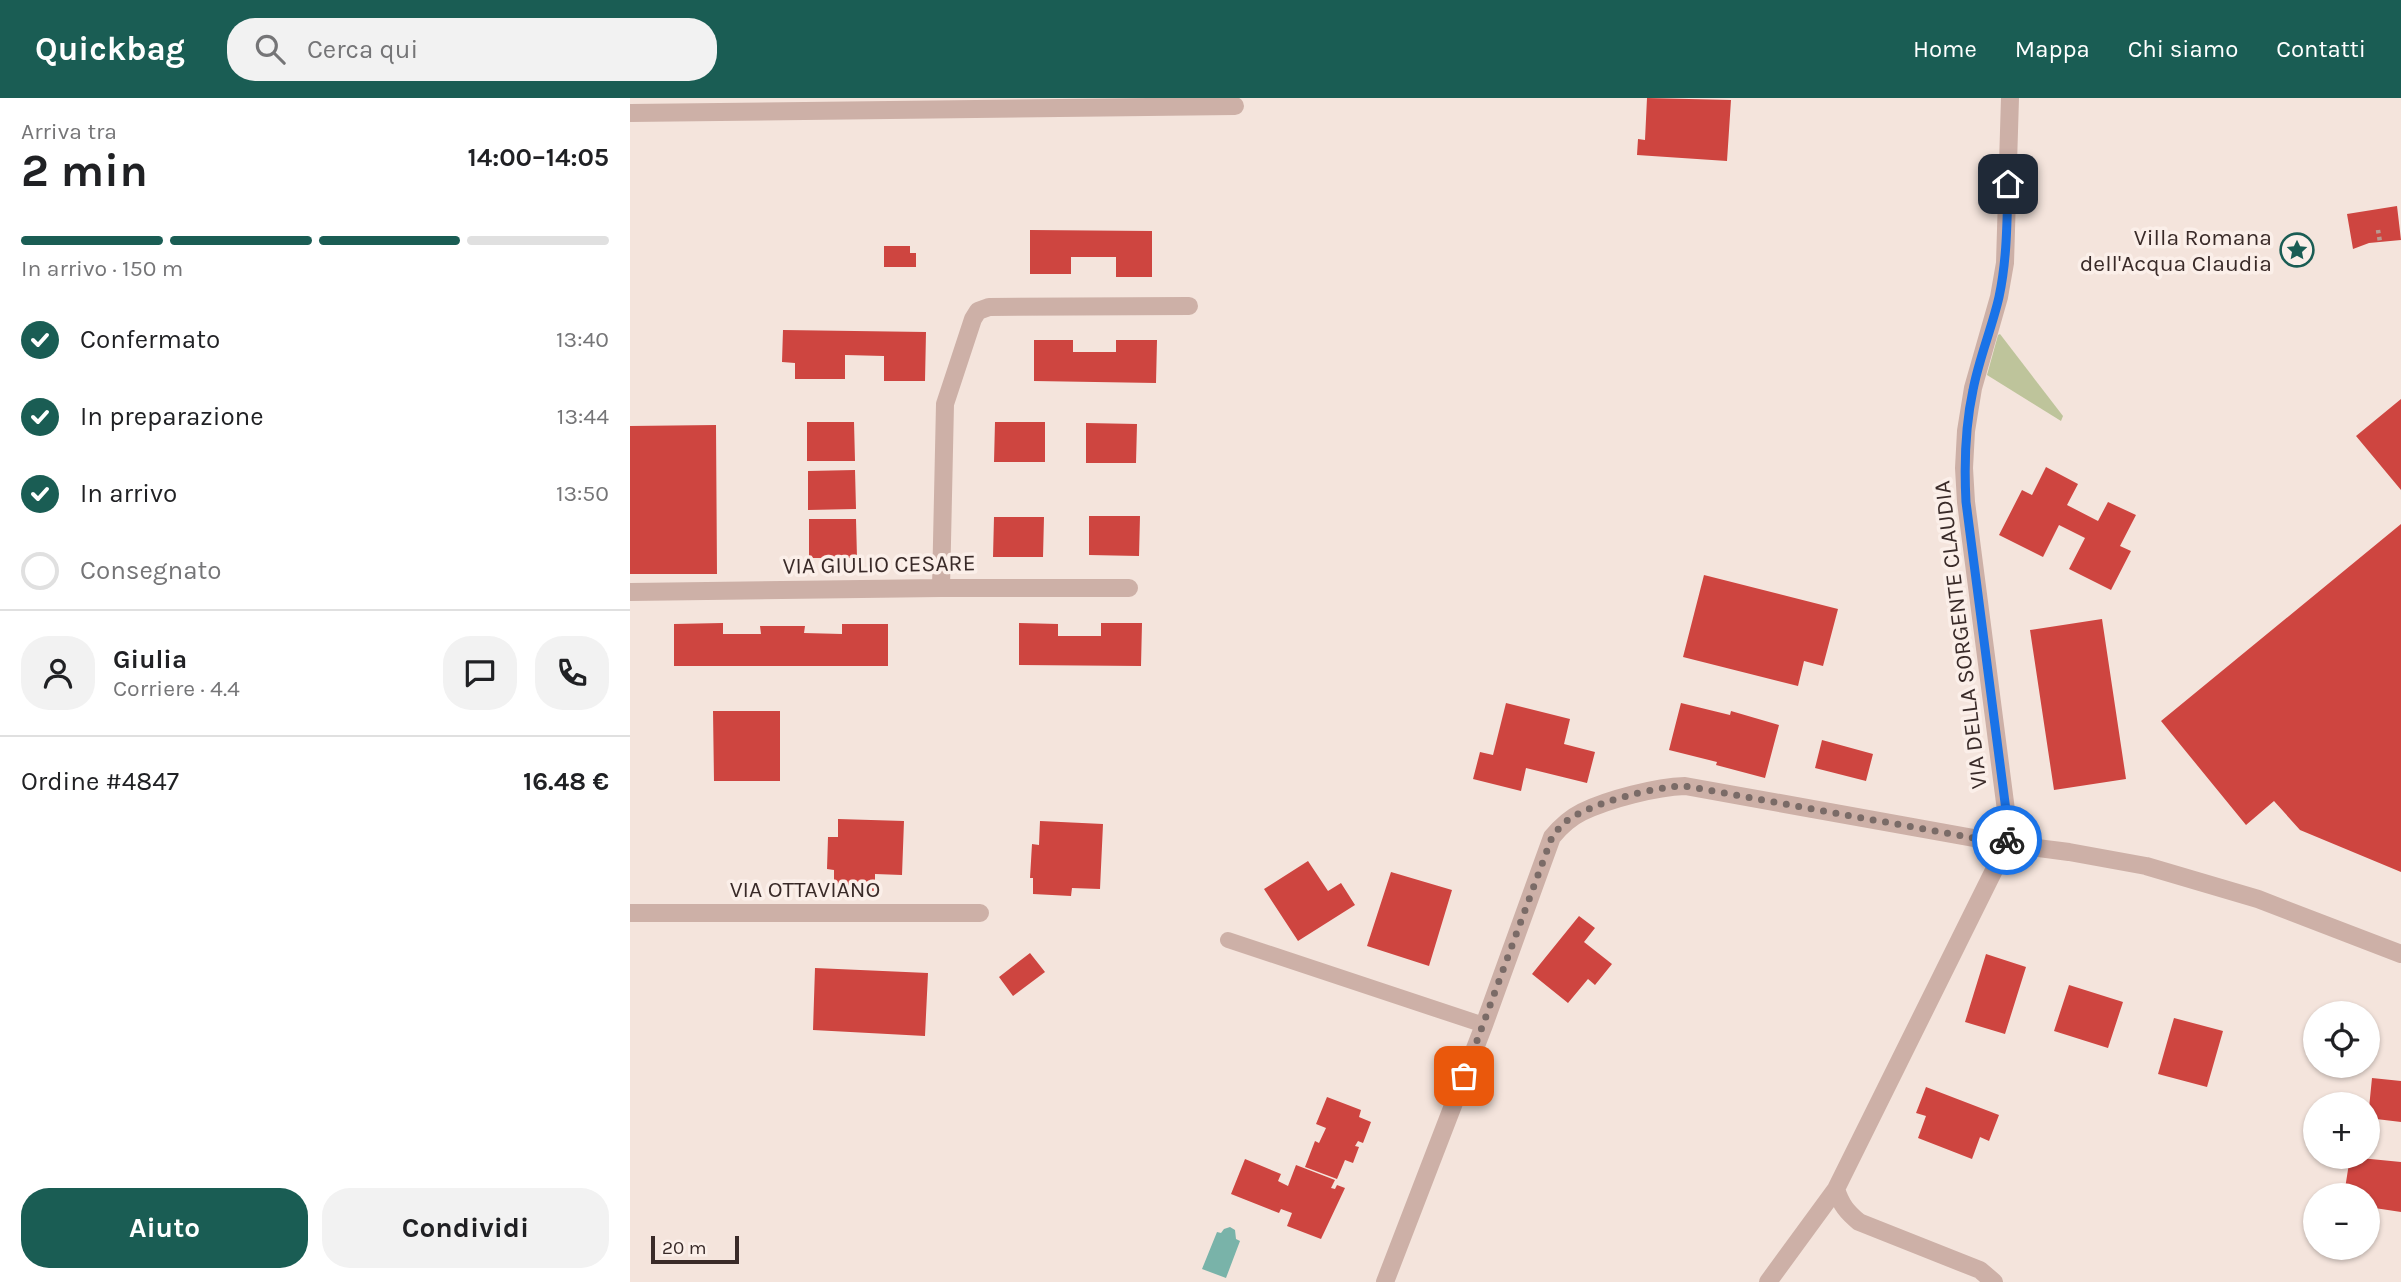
<!DOCTYPE html>
<html lang="it">
<head>
<meta charset="utf-8">
<style>
  body { margin:0; font-family:Karla,sans-serif; background:#f2f2f2; color:#202124; height:100vh; display:flex; flex-direction:column; font-size:26px; white-space:nowrap }
  * { box-sizing:border-box; margin:0 }
  p { font-size:23px; color:#757577 }
  .icon { flex:none; width:38px; height:38px; fill:none; stroke:currentColor; stroke-width:2; stroke-linecap:round; stroke-linejoin:round }
  .map { position:relative; flex:1; overflow:hidden }
  .details { display:flex; flex-direction:column; background:#fff; width:630px }
  .details>* { flex:none }
  .buttons { position:absolute; left:1673px; top:903px; display:grid; gap:14px }
  .buttons a { display:grid; place-items:center; width:77px; height:77px; border-radius:50%; background:#fff; box-shadow:0 2px 5px #0004; font-size:35px }
  .scale { position:absolute; left:21px; bottom:18px; width:88px; box-sizing:border-box; padding-left:7px; border:4px solid #392a28; border-top:0; font-size:19px; line-height:24px; white-space:nowrap; color:#392a28; -webkit-text-stroke:5px #fbefe9; paint-order:stroke }
  .pin { position:absolute; display:grid; place-items:center; width:60px; height:60px; color:#fff; margin:-30px; border-radius:14px; box-shadow:0 4px 10px #0006 }
  .courier { position:absolute; display:grid; place-items:center; width:70px; height:70px; margin:-35px; border:5px solid #1a73e8; border-radius:50%; background:#fff; color:#222; box-shadow:0 2px 9px #0007 }
  .head em { font-style:normal; font-weight:700 }
  .head div { display:flex; flex-direction:column-reverse }
  .head { display:flex; align-items:center; justify-content:space-between; height:119px; padding:0 21px }
  h1 { font-size:46px; font-weight:700; line-height:52px }
  .bar { display:grid; grid-template-columns:repeat(4,1fr); gap:10px 7px; align-content:center; height:84px; padding:0 21px }
  .bar i { height:9px; border-radius:5px; background:#e0e0e0 }
  .bar .on { background:#1a5d54 }
  .bar p { grid-column:span 4 }
  .line { display:flex; align-items:center; gap:18px; padding:0 21px; border-top:2px solid #e0e0e0 }
  .line div { flex:1 }
  .round { display:grid; place-items:center; flex:none; width:74px; height:74px; border-radius:28px; background:#f2f2f2 }
  ol { padding:0 21px; list-style:none }
  li { display:flex; align-items:center; gap:21px; height:77px }
  li p { margin-inline-start:auto }
  li .icon { padding:7px; border-radius:50%; background:#1a5d54; color:#fff; stroke-width:4 }
  li:last-child { color:#757577 }
  li i { width:38px; height:38px; border:4px solid #e0e0e0; border-radius:50% }
  .action { display:flex; gap:14px; margin-top:auto; padding:14px 21px }
  .action a { flex:1; height:80px; border-radius:28px; background:#1a5d54; color:#fff; font-size:28px; font-weight:700; line-height:80px; text-align:center }
  .action a+a { background:#f2f2f2; color:#202124 }
  header { display:flex; align-items:center; gap:42px; box-sizing:border-box; height:98px; padding:0 35px; background:#1a5d54; color:#fff }
  header strong { font-size:33px }
  nav { display:flex; gap:38px; margin-inline-start:auto; font-size:24px }
  .search { width:490px; height:63px; background:#f2f2f2; display:flex; align-items:center; gap:18px; box-sizing:border-box; padding:0 24px; border-radius:28px; color:#757577; font-size:26px }
  main { display:flex; flex:1; min-height:0 }
  .map>svg:first-child { display:block }
  .green { fill:#bec49b }
  .water { fill:#79b3a9 }
  .building { fill:#ce4540 }
  .lines { fill:none; stroke-linecap:round; stroke-linejoin:round }
  .path { stroke:#b99a91; stroke-width:4.5; stroke-dasharray:3.5 3.5; stroke-linecap:butt }
  .service { stroke:#cdb0a7; stroke-width:16 }
  .minor { stroke:#cdb0a7; stroke-width:18 }
  .done { stroke:#7a6b67; stroke-width:7; stroke-dasharray:0 12.6 }
  .route { stroke:#1a73e8; stroke-width:9 }
  .labels { text-anchor:middle; stroke-width:7; stroke-linejoin:round; paint-order:stroke }
  .poi-label { font-size:23px; fill:#392a28; stroke:#fbefe9; text-anchor:end }
  .street-label { font-size:23px; fill:#392a28; stroke:#fbefe9 }
</style>
</head>
<body>
<header>
<strong>Quickbag</strong>
<div class="search"><svg class="icon" aria-label="search" viewBox="0 0 24 24"><circle cx="10" cy="10" r="6"/><path d="M15 15l6 6"/></svg>Cerca qui</div>
<nav><a>Home</a><a>Mappa</a><a>Chi siamo</a><a>Contatti</a></nav>
</header>
<main>
<section class="details">
<div class="head"><div><h1>2 min</h1><p>Arriva tra</p></div><em>14:00–14:05</em></div>
<div class="bar"><i class="on"></i><i class="on"></i><i class="on"></i><i></i><p>In arrivo · 150 m</p></div>
<ol>
<li><svg class="icon" aria-label="check" viewBox="0 0 24 24"><path d="M5 12l5 5 9-10"/></svg>Confermato<p>13:40</p></li>
<li><svg class="icon" aria-label="check" viewBox="0 0 24 24"><path d="M5 12l5 5 9-10"/></svg>In preparazione<p>13:44</p></li>
<li><svg class="icon" aria-label="check" viewBox="0 0 24 24"><path d="M5 12l5 5 9-10"/></svg>In arrivo<p>13:50</p></li>
<li><i></i>Consegnato</li>
</ol>
<div class="line" style="height:126px"><a class="round"><svg class="icon" aria-label="person" viewBox="0 0 24 24"><circle cx="12" cy="8" r="4"/><path d="M4 21q1-7 8-7t8 7"/></svg></a><div><b>Giulia</b><p>Corriere · 4.4</p></div><a class="round"><svg class="icon" aria-label="chat" viewBox="0 0 24 24"><path d="M4 5h16v11H9l-5 4z"/></svg></a><a class="round"><svg class="icon" aria-label="phone" viewBox="0 0 24 24"><path d="M5 4h4l2 5-3 2q2 4 5 5l2-3 5 2v4C11 20 4 13 5 4z"/></svg></a></div>
<div class="line" style="height:91px"><div>Ordine #4847</div><b>16.48 €</b></div>
<div class="action"><a>Aiuto</a><a>Condividi</a></div>
</section>
<div class="map">
<svg width="1771" height="1184" viewBox="0 0 1771 1184">
  <rect width="100%" height="100%" fill="#f4e4dc"/>
  <path class="green" d="M1370 236 1433 318 1431 323 1357 277 1368 237Z"/>
  <path class="water" d="M600 1129 605 1132 606 1141 610 1143 596 1180 572 1171 587 1134 591 1135 594 1131Z"/>
  <path class="building" d="M1017 0 1101 2 1097 63 1007 57 1008 41 1015 42Z
    M1767 108 1771 142 1739 145 1723 151 1717 116Z
    M400 132 522 133V179H486V159H441V176H400Z
    M254 148H280V155H286V169H254Z
    M153 232 296 234 295 283H254V258L215 257V281H165V265L152 264Z
    M404 242H443V254H486V242H527L526 285 404 283Z
    M1771 301V392L1726 338Z
    M177 324H224L225 363H177Z
    M365 324H415V364H364Z
    M456 325 507 326 506 365H456Z
    M86 327 87 476H0V328Z
    M1416 369 1448 386 1437 407 1468 423 1478 404 1506 417 1490 448 1501 453 1481 492 1439 471 1455 440 1429 427 1413 459 1369 437 1392 392 1402 397Z
    M225 372 226 411 178 412V373Z
    M459 418H510L509 458 459 457Z
    M364 419H414L413 459H363Z
    M179 421H226L227 460H179Z
    M1771 426V774L1670 732 1644 703 1616 727 1531 623Z
    M1074 477 1208 511 1193 568 1174 563 1168 588 1053 559Z
    M1472 521 1496 681 1424 692 1400 532Z
    M93 525V536H131L130 528H175L174 535 212 536V526H258V568H44V526Z
    M389 525 428 526V538H471V525H512L511 568 389 567Z
    M876 605 940 621 934 646 965 654 957 685 896 670 891 693 843 681 850 654 863 657Z
    M1051 605 1100 617 1101 613 1149 627 1135 680 1086 667 1087 664 1039 652Z
    M83 613H150V683H84Z
    M1192 642 1243 656 1236 683 1185 670Z
    M208 721 274 723 272 777 245 776V793L204 791V772L197 771 198 739H208Z
    M410 723 473 726 470 791 442 790 441 798 403 796V780H400L402 746 409 747Z
    M678 763 698 793 711 785 725 807 668 843 634 791Z
    M761 774 822 792 799 868 737 848Z
    M949 818 965 830 954 844 982 866 965 887 958 881 938 905 902 876Z
    M400 855 415 874 383 898 369 879Z
    M1356 856 1396 869 1375 936 1335 924Z
    M185 870 298 875 295 938 183 932Z
    M1439 887 1493 904 1478 950 1424 933Z
    M1544 920 1593 933 1577 989 1528 976Z
    M1742 980 1771 983V1024L1738 1020Z
    M1296 989 1369 1017 1359 1043 1350 1039 1342 1061 1288 1040 1296 1018 1286 1015Z
    M697 999 731 1012 729 1019 741 1024 733 1045 728 1043 725 1048 729 1049 723 1065 715 1062 707 1081 675 1069 685 1043 689 1045 696 1030 686 1026Z
    M1720 1059 1771 1064V1114L1738 1109V1097H1714Z
    M615 1061 651 1076 648 1083 658 1088 666 1067 705 1082 701 1090 705 1091 707 1087 715 1090 691 1141 657 1128 662 1115 651 1111 649 1115 601 1096Z"/>
  <g class="lines">
    <path class="path" d="M1748 132 1750 144"/>
    <path class="service" d="M598 842 854 927"/>
    <path class="minor" d="M0 15 605 8
      M311 490 315 306 343 221 348 213 359 209 559 208
      M0 494 311 490H499
      M0 815H350
      M755 1184 854 927 922 739C931 728 940 720 952 714 979 701 1026 689 1055 688L1377 746 1439 754 1516 768 1628 801 1771 856
      M1138 1184 1206 1091
      M1364 1184 1350 1172 1229 1124C1217 1114 1211 1107 1206 1091L1377 746V720L1336 404 1334 370 1336 333 1343 290 1369 199 1375 165 1380 0"/>
  </g>
  <g class="lines">
    <path class="done" d="M834 978 922 739C926 735 929 729 933 726 955 706 1026 688 1055 688L1377 746V742"/>
    <path class="route" d="M1377 742V720L1336 404C1334 366 1335 329 1343 292 1349 260 1362 230 1369 199 1377 162 1377 124 1378 86"/>
  </g>
  <defs>
    <symbol id="sight-ring" viewBox="-11 -11 22 22"><circle r="9.5" fill="#fbefe9" stroke="#1a5d54" stroke-width="1.5"/><path d="M0-6L1.8-2.2L6-1.7L2.9 1.2L3.7 5.4L0 3.3L-3.7 5.4L-2.9 1.2L-6-1.7L-1.8-2.2Z" fill="#1a5d54"/></symbol>
  </defs>
  <g fill-rule="evenodd">
    <use href="#sight-ring" x="1648" y="133" width="38" height="38"/>
  </g>
  <g class="labels">
    <g class="poi-label">
      <text x="1642" y="147">Villa Romana<tspan x="1642" dy="26">dell'Acqua Claudia</tspan></text>
    </g>
    <g class="street-label">
      <text transform="translate(249 466) rotate(-1)" y="8">VIA GIULIO CESARE</text>
      <text transform="translate(1330 537) rotate(-97)" y="8">VIA DELLA SORGENTE CLAUDIA</text>
      <text x="175" y="799">VIA OTTAVIANO</text>
    </g>
  </g>
</svg>
<div class="buttons">
<a><svg class="icon" aria-label="locate" viewBox="0 0 24 24"><circle cx="12" cy="12" r="6"/><path d="M12 2v4M12 18v4M2 12h4M18 12h4"/></svg></a>
<a>+</a>
<a>−</a>
</div>
<div class="scale">20 m</div>
<div class="pin" style="left:834px;top:978px;background:#ea580c"><svg class="icon" aria-label="bag" viewBox="0 0 24 24"><path d="M5 8h14l-1 12H6zM9 8a3 3 0 0 1 6 0"/></svg></div>
<div class="pin" style="left:1378px;top:86px;background:#1f2937"><svg class="icon" aria-label="home" viewBox="0 0 24 24"><path d="M3 11l9-7 9 7M6 9v11h12V9"/></svg></div>
<div class="courier" style="left:1377px;top:742px"><svg class="icon" aria-label="bike" viewBox="0 0 24 24"><circle cx="6" cy="16" r="4"/><circle cx="18" cy="16" r="4"/><path d="M6 16l4-8h5l3 8M10 8l3 8H6M13 5h3"/></svg></div>
</div>
</main>
</body>
</html>
